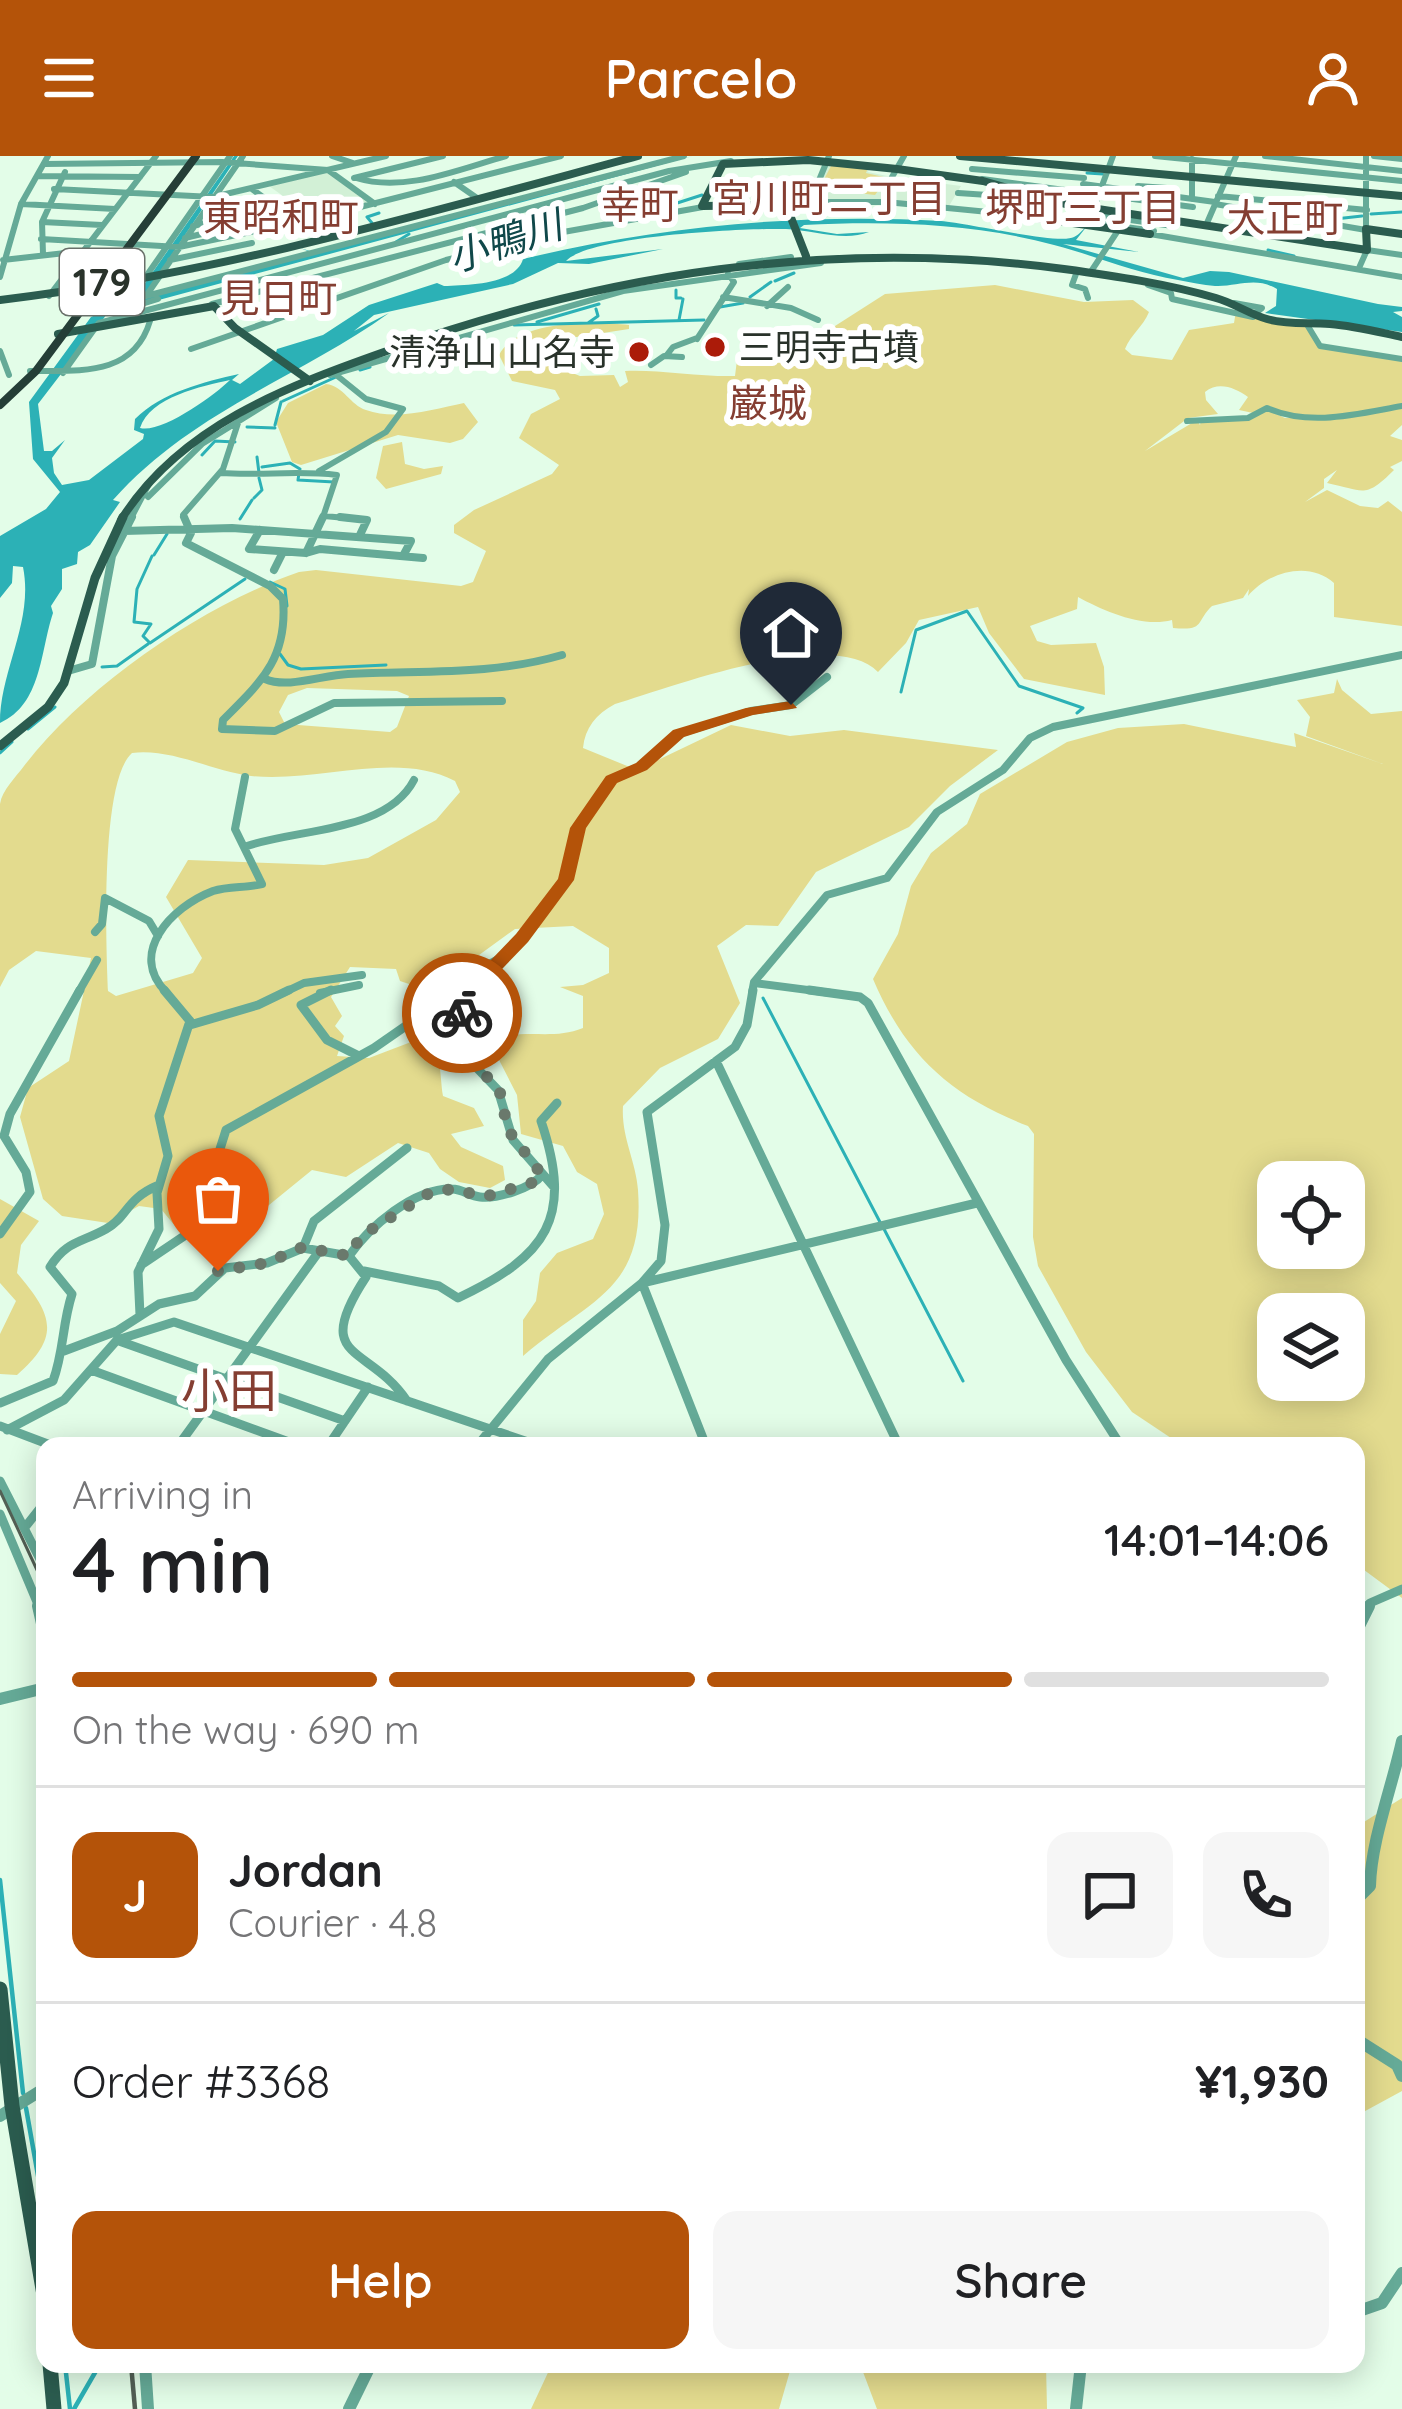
<!DOCTYPE html>
<html lang="en">
<head>
<meta charset="utf-8">
<style>
  body { margin:0; font-family:Quicksand,"Noto Sans JP",sans-serif; background:#f6f6f6; color:#202124; height:100vh; display:flex; flex-direction:column; font-size:45px; white-space:nowrap }
  * { box-sizing:border-box; margin:0 }
  p { font-size:39px; color:#757577 }
  .icon { flex:none; width:66px; height:66px; fill:none; stroke:currentColor; stroke-width:2; stroke-linecap:round; stroke-linejoin:round }
  .map { position:relative; flex:1; overflow:hidden }
  .drawer { position:absolute; left:36px; top:1281px; width:1329px; height:936px; display:flex; flex-direction:column; background:#fff; border-radius:24px; box-shadow:0 6px 30px #0003 }
  .drawer>* { flex:none }
  .tools { position:absolute; left:1257px; top:1005px; display:grid; gap:24px }
  .tools a { display:grid; place-items:center; width:108px; height:108px; border-radius:24px; background:#fff; box-shadow:0 6px 30px #0003; font-size:60px }
  .pin { position:absolute; display:grid; place-items:center; width:102px; height:102px; color:#fff; margin:-123px -51px; border-radius:50% 50% 50% 0; rotate:-45deg; box-shadow:0 0 12px #0007 }
  .pin .icon { rotate:45deg }
  .courier { position:absolute; display:grid; place-items:center; width:120px; height:120px; margin:-60px; border:9px solid #b45309; border-radius:50%; background:#fff; color:#222; box-shadow:0 3px 15px #0007 }
  .summary em { font-style:normal; font-weight:600 }
  .summary div { display:flex; flex-direction:column-reverse }
  .summary { display:flex; align-items:center; justify-content:space-between; height:204px; padding:0 36px }
  h1 { font-size:78px; font-weight:600; line-height:90px }
  .bar { display:grid; grid-template-columns:repeat(4,1fr); gap:18px 12px; align-content:center; height:144px; padding:0 36px }
  .bar i { height:15px; border-radius:9px; background:#e0e0e0 }
  .bar .on { background:#b45309 }
  .bar p { grid-column:span 4 }
  .line { display:flex; align-items:center; gap:30px; padding:0 36px; border-top:3px solid #e0e0e0 }
  .line div { flex:1 }
  .round { display:grid; place-items:center; flex:none; width:126px; height:126px; border-radius:24px; background:#f6f6f6 }
  .primary-button { display:flex; gap:24px; margin-top:auto; padding:24px 36px }
  .primary-button a { flex:1; height:138px; border-radius:24px; background:#b45309; color:#fff; font-size:48px; font-weight:600; line-height:138px; text-align:center }
  .primary-button a+a { background:#f6f6f6; color:#202124 }
  header { display:flex; justify-content:space-between; align-items:center; height:156px; padding:0 36px; background:#b45309; color:#fff; font-size:54px; font-weight:600 }
  .map>svg:first-child { display:block }
  .built { fill:#d2f0d6 }
  .green { fill:#e3db8e; fill-rule:evenodd }
  .water { fill:#2cb1b6; fill-rule:evenodd }
  .lines { fill:none; stroke-linecap:round; stroke-linejoin:round }
  .stream-far1 { stroke:#2cb1b6; stroke-width:3 }
  .stream { stroke:#2cb1b6; stroke-width:4.5 }
  .minor-far3 { stroke:#65aa97; stroke-width:6 }
  .minor-far2 { stroke:#65aa97; stroke-width:8 }
  .minor-far1 { stroke:#65aa97; stroke-width:9 }
  .minor { stroke:#65aa97; stroke-width:12 }
  .major-far2 { stroke:#2b5c4f; stroke-width:8 }
  .major-far1 { stroke:#2b5c4f; stroke-width:9 }
  .major { stroke:#2b5c4f; stroke-width:15 }
  .highway { stroke:#253e37; stroke-width:8 }
  .rail-far1 { stroke:#536055; stroke-width:3 }
  .rail { stroke:#536055; stroke-width:4.5 }
  .route { fill:#b45309 }
  .done { stroke:#6a796c; stroke-width:12; stroke-dasharray:0 21.6 }
  .poi-dot { fill:#ab1b09; stroke:#fff; stroke-width:4.5 }
  .labels { text-anchor:middle; stroke-width:12; stroke-linejoin:round; paint-order:stroke }
  .far-poi-label { font-size:36px; fill:#29322a; stroke:#fff; text-anchor:start }
  .far-neighbourhood-label { font-size:39px; fill:#853e32; stroke:#fff }
  .far-quarter-label { font-size:39px; fill:#853e32; stroke:#fff }
  .far-water-label { font-size:39px; font-style:italic; fill:#10484a; stroke:#fff }
  .shield { fill:#fff; stroke:#69706a; stroke-width:3 }
  .shield-label { font-size:39px; font-weight:bold; fill:#29322a }
  .quarter-label { font-size:48px; fill:#853e32; stroke:#fff }
</style>
</head>
<body>
<header><svg class="icon" aria-label="menu" viewBox="0 0 24 24"><path d="M4 6h16M4 12h16M4 18h16"/></svg>Parcelo<svg class="icon" aria-label="person" viewBox="0 0 24 24"><circle cx="12" cy="8" r="4"/><path d="M4 21q1-7 8-7t8 7"/></svg></header>
<div class="map">
<svg width="1402" height="2253" viewBox="0 0 1402 2253">
  <rect width="100%" height="100%" fill="#e3fde8"/>
  <path class="built" d="M829 7 870 11 868 16 892 21 961 30 949 50 813 42Z
    M328 16 370 47 314 62 269 30Z"/>
  <path class="green" d="M831 10 868 12 866 17 888 22 875 39 823 33 820 31Z
    M995 129 1084 146 1133 144 1149 156C1143 171 1131 178 1125 193L1132 199 1172 204 1189 174 1234 167 1236 155 1278 168 1305 169 1318 191 1402 204V249L1344 259 1287 261 1270 250 1253 257 1239 254 1248 241C1235 232 1219 225 1205 236L1206 244 1218 258 1188 262 1145 295 1197 264 1200 269 1201 264 1250 263 1265 253 1285 262H1341L1402 251V269L1390 280 1402 284V305L1390 311 1394 314C1365 343 1365 335 1327 327L1337 314 1324 323V332L1305 346 1327 334 1360 350 1378 352 1388 345 1402 356V470L1334 461V427C1309 404 1268 416 1248 440L1249 433 1243 442 1212 450C1195 466 1206 475 1173 472L1172 464C1142 472 1104 455 1078 441L1077 453 1030 470 1037 485 1051 489 1096 487 1104 511 1105 539 1024 523 989 477 978 451 919 464 906 487 878 516C834 469 669 532 615 548 596 558 585 572 583 592L637 614 731 569 790 580 844 574 998 594 950 630 909 671 816 716 778 770 746 769 717 790 740 847 718 883 660 912 623 950C621 981 636 1005 638 1034 645 1135 591 1142 523 1200V1164L536 1145 540 1117 557 1097 593 1083 604 1058 597 1028 577 1016 563 990 521 978 517 939 497 900 499 882C528 873 554 884 583 872V840L560 831 583 829 609 817V792L573 770 515 773 446 823 421 832 400 825 396 813 350 811 331 841 342 860 335 870 344 880 337 900 369 902 419 883C444 892 439 917 443 940L474 952 484 970 451 978 461 991 503 1010 505 1024 490 1032 459 1026 440 1013 429 997 398 987 346 1021 312 1014 237 1075 175 1070 161 1053 139 1050 108 1067 62 1060 43 1043 20 961 28 932 69 905 91 802 36 795 9 814 0 831C0 778 0 698 0 648 2 634 16 621 24 610 86 529 203 449 299 416L316 414 461 430 473 426 486 395 454 377V369L474 354 552 318 559 309 519 282 531 258 560 243 555 234 512 225 499 199C518 163 594 166 629 169V173L570 182 552 194V209L580 220 614 219 620 231 628 226 625 215C654 213 701 221 735 220L737 204 766 188 835 170 885 138ZM307 532 397 535 409 540 397 571 390 576 285 568 279 556 288 539ZM132 597C171 592 212 615 251 620 319 627 396 594 455 625L460 636 436 664 368 702 324 709 188 704 166 741 202 802 193 817 116 840 108 835C106 789 100 625 132 597Z
    M326 228C344 230 350 249 366 254 396 265 435 253 464 247L478 266 463 283 450 287 398 279 301 309 292 306 276 266 288 247Z
    M402 286 405 308 424 313 443 310 441 318 386 333 376 322 383 290Z
    M1337 523 1342 534 1371 558 1402 555V1442L1356 1408V1290H1183L1132 1256 1086 1196 1038 1110 1033 1081 1034 978 1028 970C951 940 906 900 873 823L898 778 911 730 931 697 967 668 980 638 1067 586 1118 572 1184 568 1296 591 1294 577 1383 608 1306 580 1310 561 1297 544 1334 537ZM1278 1026H1344V1092H1278ZM1278 1158H1344V1224H1278Z
    M0 1043 39 1065 21 1089 17 1117C52 1158 62 1180 17 1219L0 1218V1178L16 1145 0 1127Z
    M1402 1642V1935L1356 1960V1671Z
    M552 2208H792L779 2253H531Z
    M860 2208H1046L1047 2253H877Z"/>
  <path class="water" d="M234 0H238L142 143 313 97 300 92 313 96 693 0 107 158 38 248 44 295H52L65 284 52 302 54 317 62 329 89 324 143 283 144 278 134 274 135 263C162 236 204 226 239 218L232 224 240 228 274 203 277 193 323 179 369 149 437 127 444 130C470 129 516 128 523 103 660 70 800 57 941 65 968 67 1059 89 1074 81 1079 79 1082 74 1087 70L1076 84 1139 96 1063 88 1183 122 1210 115 1229 116 1378 148 1402 151V155L1393 156 1402 161V176L1265 157 1276 150 1277 133C1255 120 1237 131 1215 130 1203 129 1190 126 1178 124 1135 117 1096 100 1054 89 972 67 888 65 804 69L800 72 837 78 869 76C844 86 813 74 786 73 744 72 589 80 566 105L663 93 589 108 558 107 513 128 374 159 354 175 389 157C300 221 192 255 113 344L120 346 90 389 78 396 77 408 62 413V433L51 450 53 457C40 496 42 548 0 567 0 514 34 466 23 411L13 410 12 427 0 442V380L46 353 60 336 33 303 29 246 91 161 136 140ZM230 224C215 239 161 278 140 272 150 241 202 230 230 224Z"/>
  <g class="lines">
    <path class="stream-far1" d="M1087 17 1103 18
      M671 49 702 39
      M601 50 616 64
      M1371 58 1402 56
      M631 59 669 49
      M1335 63 1362 60
      M372 67 367 61 379 57
      M396 86 409 78
      M1268 94 1294 100
      M775 125 794 117
      M287 134 298 151
      M676 134V142H681
      M750 141 771 126
      M720 151 743 147
      M679 164 683 143
      M537 166 599 148
      M588 167 598 160 596 153
      M514 169 704 164
      M360 214 370 211
      M283 245 336 221
      M275 269 281 246
      M247 271 275 272
      M202 299 215 285 235 286
      M257 301 259 317
      M262 311 290 307 300 313
      M299 317 298 324 334 326
      M254 342 262 334 259 322
      M240 363 252 344
      M154 399 167 378
      M152 400 137 433 134 466 151 468 143 480 150 487 245 423
      M270 426 285 433 287 450
      M280 498 288 509 301 513 386 509
      M102 511 117 510 148 488
      M901 536 916 474 967 455 1019 530 1083 552 1077 557
      M28 573 55 551
      M0 597 12 586
      M763 842 881 1068
      M884 1073 963 1225"/>
    <path class="stream" d="M0 1724 23 1937
      M26 1952 45 2059
      M65 2208 70 2253
      M74 2253 100 2208"/>
    <path class="minor-far3" d="M243 0 146 140 684 0
      M332 0 353 7
      M1155 0 1402 25
      M1265 0 1402 15
      M1366 0V73
      M1374 0 1402 3
      M1192 3V43
      M44 8 222 6 328 14 375 48
      M972 13 1084 22
      M37 20 140 21
      M892 21 904 0
      M354 22 443 0
      M356 22C405 37 459 13 506 0
      M982 23 1193 51
      M454 26 477 42
      M713 27 764 29 763 46
      M1083 28 1215 46
      M764 29 817 30
      M1138 30 1167 32 1166 40
      M54 33 213 41 386 0
      M252 33 278 52
      M815 34 829 0
      M708 37 763 38
      M958 37 1046 43
      M1218 40 1367 54
      M779 46H886L1009 58
      M21 48 115 53
      M1215 48 1366 74
      M210 53 263 41
      M1040 59 1154 75
      M1102 60 1173 70
      M1089 65 1113 0
      M42 66 102 69
      M1207 67 1236 0
      M193 70 275 50
      M1150 78 1402 121
      M185 82 285 58
      M41 83 179 91 313 63 561 0
      M43 98 42 66 65 16
      M3 104 83 95
      M170 104 252 87
      M739 108 791 101
      M1359 112 1367 94 1402 99
      M1090 117 1119 73
      M1076 118 1072 129 1085 133 1088 142
      M0 121 21 48 48 0
      M1148 129 1171 137 1172 143 1253 161
      M111 132 128 143
      M49 140 156 0
      M723 141 791 152 818 164
      M1234 147 1262 152 1254 158
      M212 148 583 52 686 16
      M767 150 788 131
      M92 156 133 139 230 0
      M116 156 158 143
      M99 167 669 15 731 5
      M1306 167 1320 190 1402 203
      M697 183 734 126 728 118
      M191 193 446 104 541 80 703 51
      M0 195 9 219
      M666 200 673 191 697 182
      M651 209 664 200 682 201
      M30 215C77 214 133 222 150 165
      M63 217 98 168
      M330 219 623 135 821 107
      M1187 265 1248 262 1267 252C1310 271 1357 258 1402 250
      M319 315 386 276 403 253 366 243 335 218
      M221 317C261 320 297 314 337 319L322 364
      M148 341 202 288 276 242
      M324 360 367 364
      M130 364 151 324
      M185 364 183 359 223 313 239 264"/>
    <path class="minor-far2" d="M184 361 191 377 186 387 270 430 283 443C288 502 262 525 223 564L222 573 275 575 334 547 502 545
      M340 361 367 364 359 381
      M260 374 249 393 306 397 320 393 423 402
      M124 375 232 372 411 385 403 400
      M306 397 323 361
      M274 414 283 396
      M68 515 92 508 112 400 132 361
      M265 523C288 533 322 519 348 518 421 514 490 520 562 499
      M247 690C302 672 387 676 414 624
      M95 776 102 768 105 742 149 765 158 780
      M754 827 831 837
      M78 837 97 804
      M167 837C127 798 171 751 213 735 229 730 246 732 262 728L235 673 245 621
      M283 837 304 827 362 819
      M320 837 359 829
      M437 837 500 802 522 782 566 724 578 672 612 624 642 611 679 578 751 555 791 549 827 521
      M470 837 500 802
      M752 837 754 826 827 739 887 722 937 656 1003 614 1030 582 1053 571 1402 499"/>
    <path class="minor-far1" d="M331 834 301 849 327 884 359 900
      M472 834 462 860 474 909 498 934 513 984 554 1031
      M809 834 860 841 868 847 1066 1204 1121 1290
      M190 869 258 849 289 834
      M716 905 899 1290
      M0 1078 30 1036 26 1016 4 980 10 958 80 834
      M303 1092 314 1065 407 992
      M349 1100C369 1071 414 1032 452 1033 462 1033 470 1040 480 1041 497 1043 532 1032 542 1019
      M141 1109 196 1072 190 1047 214 1012 226 974 374 892 410 867 443 834
      M364 1115 439 1130 458 1142C547 1100 574 1062 541 965L557 947
      M140 1159 138 1116 159 1073 157 1037 168 1000 159 960 190 865 164 834
      M119 1185 345 1265
      M64 1195 117 1175 159 1148 195 1140 225 1112 267 1107 303 1092 349 1100 366 1121C310 1206 369 1188 407 1245
      M91 1214 300 1290
      M0 1247 53 1225C64 1195 62 1169 72 1138L50 1111C66 1085 81 1087 106 1073 128 1061 125 1043 159 1029
      M0 1270 53 1290
      M7 1274 64 1244 117 1184 174 1166 540 1290
      M178 1290 320 1094
      M328 1290 368 1231
      M477 1290 548 1203 642 1127 661 1105 665 1069 647 956 735 891 747 869 753 834
      M706 1290 642 1127 977 1047
      M0 1325 45 1413
      M0 1358 40 1453
      M26 1370 45 1346
      M1367 1453 1370 1447 1402 1433"/>
    <path class="minor" d="M38 1450 45 1481
      M1356 1476 1369 1450
      M0 1543 45 1532
      M1356 1744 1370 1730C1371 1685 1392 1631 1402 1585
      M1356 1883 1397 1909 1402 1920
      M0 1960 45 1932
      M1356 2156 1382 2147 1402 2117
      M145 2208 148 2253
      M349 2253 371 2208
      M1076 2253 1081 2208"/>
    <path class="major-far2" d="M960 0 1402 40
      M1009 58 1150 78
      M806 100 786 49 702 50 723 8 808 4 897 13 983 25 1065 48 1367 94 1366 73 1402 78
      M0 144C218 118 427 57 638 0
      M58 178 214 150 235 172 310 225
      M121 364C179 271 285 231 384 196 606 117 830 82 1064 113 1115 120 1168 128 1216 142 1234 147 1249 158 1267 163 1287 169 1309 166 1330 168 1355 170 1378 176 1402 181"/>
    <path class="major-far1" d="M0 590 48 551 64 527 95 422 123 361"/>
    <path class="major" d="M0 1833 12 1950 45 2145
      M50 2208 54 2253"/>
    <path class="highway" d="M0 249 36 215 196 0"/>
    <path class="rail-far1" d="M0 1335 45 1431"/>
    <path class="rail" d="M131 2208 135 2253"/>
  </g>
  <path class="route" d="M791 545 797 552 753 559 684 581 647 614 617 627 586 672 574 724 528 786 478 838 468 861H456L464 832 516 778 558 723 570 672 606 620 636 607 673 574 746 552Z"/>
  <g class="lines">
    <path class="done" d="M218 1115 267 1107 303 1091 349 1100 361 1080 431 1036 454 1033 484 1041 538 1025 542 1019 508 974 499 932 474 909 462 857"/>
  </g>
  <g class="poi-dot">
    <circle cx="715" cy="191" r="12"/>
    <circle cx="639" cy="196" r="12"/>
  </g>
  <g class="labels">
    <g class="far-poi-label">
      <text x="739" y="204">三明寺古墳</text>
      <text x="615" y="209" text-anchor="end">清浄山 山名寺</text>
    </g>
    <g class="far-neighbourhood-label">
      <text x="829" y="56">宮川町二丁目</text>
      <text x="1083" y="65">堺町三丁目</text>
    </g>
    <g class="far-quarter-label">
      <text x="640" y="63">幸町</text>
      <text x="281" y="75">東昭和町</text>
      <text x="1285" y="76">大正町</text>
      <text x="279" y="156">見日町</text>
      <text x="768" y="261">巌城</text>
    </g>
    <g class="far-water-label">
      <text transform="translate(505 85) rotate(-18)" y="14">小鴨川</text>
    </g>
    <rect class="shield" x="60" y="93" width="84" height="66" rx="9"/>
    <g class="shield-label">
      <text x="102" y="140">179</text>
    </g>
    <g class="quarter-label">
      <text x="229" y="1252">小田</text>
    </g>
  </g>
</svg>
<div class="tools">
<a><svg class="icon" aria-label="locate" viewBox="0 0 24 24"><circle cx="12" cy="12" r="6"/><path d="M12 2v4M12 18v4M2 12h4M18 12h4"/></svg></a>
<a><svg class="icon" aria-label="layers" viewBox="0 0 24 24"><path d="M12 4l9 5-9 5-9-5zM3 14l9 5 9-5"/></svg></a>
</div>
<div class="pin" style="left:218px;top:1115px;background:#ea580c"><svg class="icon" aria-label="bag" viewBox="0 0 24 24"><path d="M5 8h14l-1 12H6zM9 8a3 3 0 0 1 6 0"/></svg></div>
<div class="pin" style="left:791px;top:549px;background:#1f2937"><svg class="icon" aria-label="home" viewBox="0 0 24 24"><path d="M3 11l9-7 9 7M6 9v11h12V9"/></svg></div>
<div class="courier" style="left:462px;top:857px"><svg class="icon" aria-label="bike" viewBox="0 0 24 24"><circle cx="6" cy="16" r="4"/><circle cx="18" cy="16" r="4"/><path d="M6 16l4-8h5l3 8M10 8l3 8H6M13 5h3"/></svg></div>
<section class="drawer">
<div class="summary"><div><h1>4 min</h1><p>Arriving in</p></div><em>14:01–14:06</em></div>
<div class="bar"><i class="on"></i><i class="on"></i><i class="on"></i><i></i><p>On the way · 690 m</p></div>
<div class="line" style="height:216px"><b class="round" style="background:#b45309;color:#fff">J</b><div><b>Jordan</b><p>Courier · 4.8</p></div><a class="round"><svg class="icon" aria-label="chat" viewBox="0 0 24 24"><path d="M4 5h16v11H9l-5 4z"/></svg></a><a class="round"><svg class="icon" aria-label="phone" viewBox="0 0 24 24"><path d="M5 4h4l2 5-3 2q2 4 5 5l2-3 5 2v4C11 20 4 13 5 4z"/></svg></a></div>
<div class="line" style="height:156px"><div>Order #3368</div><b>¥1,930</b></div>
<div class="primary-button"><a>Help</a><a>Share</a></div>
</section>
</div>
</body>
</html>
